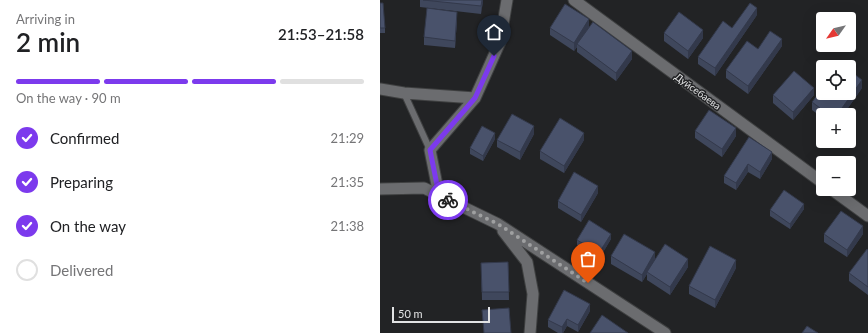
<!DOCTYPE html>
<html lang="en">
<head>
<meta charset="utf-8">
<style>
  body { margin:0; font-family:Lato,sans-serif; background:#f2f2f2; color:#202124; height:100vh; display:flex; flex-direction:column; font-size:15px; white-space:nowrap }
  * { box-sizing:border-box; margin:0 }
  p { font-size:13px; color:#757577 }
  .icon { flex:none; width:22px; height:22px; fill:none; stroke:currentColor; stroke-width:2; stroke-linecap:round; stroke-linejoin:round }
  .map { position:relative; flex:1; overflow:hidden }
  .panel { display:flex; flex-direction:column; background:#fff; width:380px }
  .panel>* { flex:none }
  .needle { width:26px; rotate:236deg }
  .buttons { position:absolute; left:436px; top:12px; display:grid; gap:8px }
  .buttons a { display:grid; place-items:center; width:40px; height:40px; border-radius:4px; background:#fff; box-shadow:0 4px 16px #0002; font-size:20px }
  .scale { position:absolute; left:12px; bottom:10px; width:98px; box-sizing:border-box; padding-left:4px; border:2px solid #e2e3e4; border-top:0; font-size:11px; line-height:14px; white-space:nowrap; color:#e2e3e4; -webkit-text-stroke:3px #222325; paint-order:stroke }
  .pin { position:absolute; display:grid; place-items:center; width:34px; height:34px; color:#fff; margin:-41px -17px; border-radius:50% 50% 50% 0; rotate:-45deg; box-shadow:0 0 4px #0007 }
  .pin .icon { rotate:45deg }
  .courier { position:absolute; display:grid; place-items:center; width:40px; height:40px; margin:-20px; border:3px solid #7c3aed; border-radius:50%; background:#fff; color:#222; box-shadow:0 1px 5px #0007 }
  .head em { font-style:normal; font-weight:600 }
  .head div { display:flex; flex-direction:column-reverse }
  .head { display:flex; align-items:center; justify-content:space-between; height:68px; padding:0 16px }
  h1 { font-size:26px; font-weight:600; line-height:30px }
  .bar { display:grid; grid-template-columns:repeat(4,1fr); gap:6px 4px; align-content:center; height:48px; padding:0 16px }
  .bar i { height:5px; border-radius:3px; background:#e0e0e0 }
  .bar .on { background:#7c3aed }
  .bar p { grid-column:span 4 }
  ol { padding:0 16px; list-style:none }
  li { display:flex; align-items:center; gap:12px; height:44px }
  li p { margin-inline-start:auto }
  li .icon { padding:4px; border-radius:50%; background:#7c3aed; color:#fff; stroke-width:4 }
  li:last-child { color:#757577 }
  li i { width:22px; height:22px; border:2px solid #e0e0e0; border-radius:50% }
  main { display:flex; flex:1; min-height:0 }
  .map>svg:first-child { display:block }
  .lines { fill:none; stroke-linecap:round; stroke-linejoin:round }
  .service-casing { stroke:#3f4041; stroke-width:8 }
  .minor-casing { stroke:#3f4041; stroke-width:13 }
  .service { stroke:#6b6c6f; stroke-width:6 }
  .minor { stroke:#6b6c6f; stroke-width:11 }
  .wall { fill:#3f475c }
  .shaded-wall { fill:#33394b }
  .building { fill:#49526b; stroke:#33394b }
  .done { stroke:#9fa0a1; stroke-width:4; stroke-dasharray:0 7.2 }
  .route { stroke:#7c3aed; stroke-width:5 }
  .labels { text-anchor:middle; stroke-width:3; stroke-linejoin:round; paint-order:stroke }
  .street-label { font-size:10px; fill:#e2e3e4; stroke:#222325 }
</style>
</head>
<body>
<main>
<section class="panel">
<div class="head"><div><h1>2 min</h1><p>Arriving in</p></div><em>21:53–21:58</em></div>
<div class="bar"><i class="on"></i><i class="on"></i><i class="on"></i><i></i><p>On the way · 90 m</p></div>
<ol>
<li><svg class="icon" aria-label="check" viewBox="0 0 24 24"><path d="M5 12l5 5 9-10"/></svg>Confirmed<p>21:29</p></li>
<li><svg class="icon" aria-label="check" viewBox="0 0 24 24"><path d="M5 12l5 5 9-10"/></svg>Preparing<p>21:35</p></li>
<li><svg class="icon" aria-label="check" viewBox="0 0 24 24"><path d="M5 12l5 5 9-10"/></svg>On the way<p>21:38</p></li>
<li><i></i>Delivered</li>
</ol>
</section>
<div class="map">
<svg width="488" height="333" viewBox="0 0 488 333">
  <rect width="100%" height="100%" fill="#222325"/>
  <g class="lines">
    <defs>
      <path id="service" d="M24 93 50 150"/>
      <path id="minor" d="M194 0 443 183
        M0 89 24 93 95 98
        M0 189 44 188 118 224 285 333
        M451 189 488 216
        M59 195 50 150 95 98 120 42 127 0
        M123 231 147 262 153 294 150 333"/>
    </defs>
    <use href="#service" class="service-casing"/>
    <use href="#minor" class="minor-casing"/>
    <use href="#service" class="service"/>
    <use href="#minor" class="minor"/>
  </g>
  <path class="wall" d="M40 0H103L101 14 40 7Z
    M0 3 5 28V33H0Z
    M377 15 335 76 318 64V57L352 28Z
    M77 19 75 48 44 45V37Z
    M209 27 252 59 236 81 197 52V47L194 51 170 35V28Z
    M284 33 323 38 308 59 284 41Z
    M402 46 368 94 346 78V70L378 49Z
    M482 88 463 115H443V118L432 110V102Z
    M393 95H434L413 120 393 103Z
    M315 131 356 136 342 157 315 138Z
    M154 134 140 160 117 147V140Z
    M369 137 392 159 380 179 368 172 356 190 344 183V176Z
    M115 139 103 161 90 154V148Z
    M204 140 184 173 160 159V151Z
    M218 193 201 222 178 208V201Z
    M424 209 410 229 390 216V210Z
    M444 234H483L467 257 444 242Z
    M231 239 219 259 197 245V240Z
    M488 250V295L469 281V273Z
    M231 256 275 259 308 267 290 295 267 280V274L262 282 231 264Z
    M128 262 129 300H102L101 263Z
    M356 268 335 308 309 294V286Z
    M210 311 198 332 187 326 183 333H178L168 327V320Z"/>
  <path class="shaded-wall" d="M102 0H103V2L101 14Z
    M377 8V15L335 76V68Z
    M77 12V19L75 48V41Z
    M209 19V27L197 44V47L194 51V43Z
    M323 30V38L308 59V51Z
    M402 39V46L368 94V86Z
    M252 51V59L236 81V73Z
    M482 80V88L463 115H457Z
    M434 88V95L413 120V112Z
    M154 126V134L140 160V152Z
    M356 128V136L342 157V149Z
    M115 133V139L103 161V156Z
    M204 133V140L184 173V166Z
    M392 152V159L380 179V172Z
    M368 164V172L356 190V183Z
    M218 186V193L201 222V215Z
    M424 204V209L410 229V224Z
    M483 226V234L467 257V250Z
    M231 234V239L219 259V253Z
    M275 252V260L267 272V274L262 282V275Z
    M308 259V267L290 295V287Z
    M356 260V268L335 308V300Z
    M210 304V311L198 332V325Z
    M187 319V326L183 333H182V327Z"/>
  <path class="building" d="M43 0H102L101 6Z
    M0 3H3L5 28H0Z
    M370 3 377 8 335 68 318 57 343 21 352 28Z
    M185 4 209 19 194 43 170 28Z
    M47 8 77 12 75 41 44 37Z
    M299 12 323 30 308 51 284 33Z
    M213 22 252 51 236 73 197 44Z
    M390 31 402 39 368 86 346 70 367 41 378 49Z
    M461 64 464 67H458Z
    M469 70 482 80 457 115H449L432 102 443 88V93H469Z
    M414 71 434 88 413 112 393 95Z
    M329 110 356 128 342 149 315 131Z
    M132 114 154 126 140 152 117 140Z
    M180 118 204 133 184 166 160 151Z
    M102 126 115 133 103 156 90 148Z
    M369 137 392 152 380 172 368 164 356 183 344 176Z
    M194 172 218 186 201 215 178 201Z
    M404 190 424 204 410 224 390 210Z
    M461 211 483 226 467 250 444 234Z
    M209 220 231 234 219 253 197 240Z
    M244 234 275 252 262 275 231 256Z
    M285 244 308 259 290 287 267 272Z
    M330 246 356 260 335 300 309 286Z
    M487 249 488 250V287L469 273Z
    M128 262 129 292H102L101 263Z
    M184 290 210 304 198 325 187 319 182 327 168 320Z
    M129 308 131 333H104L102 310Z
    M222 315 248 333H210Z
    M427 326 438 333H422Z"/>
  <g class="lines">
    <path class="done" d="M68 200 118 224 208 283"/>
    <path class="route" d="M68 200 59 195 50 150 95 98 114 56"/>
  </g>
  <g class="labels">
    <g class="street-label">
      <text transform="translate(318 91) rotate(36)" y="4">Дуйсебаева</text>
    </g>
  </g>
</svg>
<div class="buttons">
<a><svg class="needle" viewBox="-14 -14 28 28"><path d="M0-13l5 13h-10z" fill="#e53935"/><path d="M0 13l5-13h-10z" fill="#757577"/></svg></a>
<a><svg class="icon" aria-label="locate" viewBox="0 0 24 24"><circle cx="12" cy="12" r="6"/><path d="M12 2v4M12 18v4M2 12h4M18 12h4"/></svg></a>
<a>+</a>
<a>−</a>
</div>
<div class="scale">50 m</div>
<div class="pin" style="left:208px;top:283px;background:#ea580c"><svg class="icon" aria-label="bag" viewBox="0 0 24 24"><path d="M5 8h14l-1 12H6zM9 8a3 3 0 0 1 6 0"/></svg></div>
<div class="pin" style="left:114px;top:56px;background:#1f2937"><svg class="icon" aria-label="home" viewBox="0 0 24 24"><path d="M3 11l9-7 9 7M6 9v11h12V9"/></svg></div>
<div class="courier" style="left:68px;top:200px"><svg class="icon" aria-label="bike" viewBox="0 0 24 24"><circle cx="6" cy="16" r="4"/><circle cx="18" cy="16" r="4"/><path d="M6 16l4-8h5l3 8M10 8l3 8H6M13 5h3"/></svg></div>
</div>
</main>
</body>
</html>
